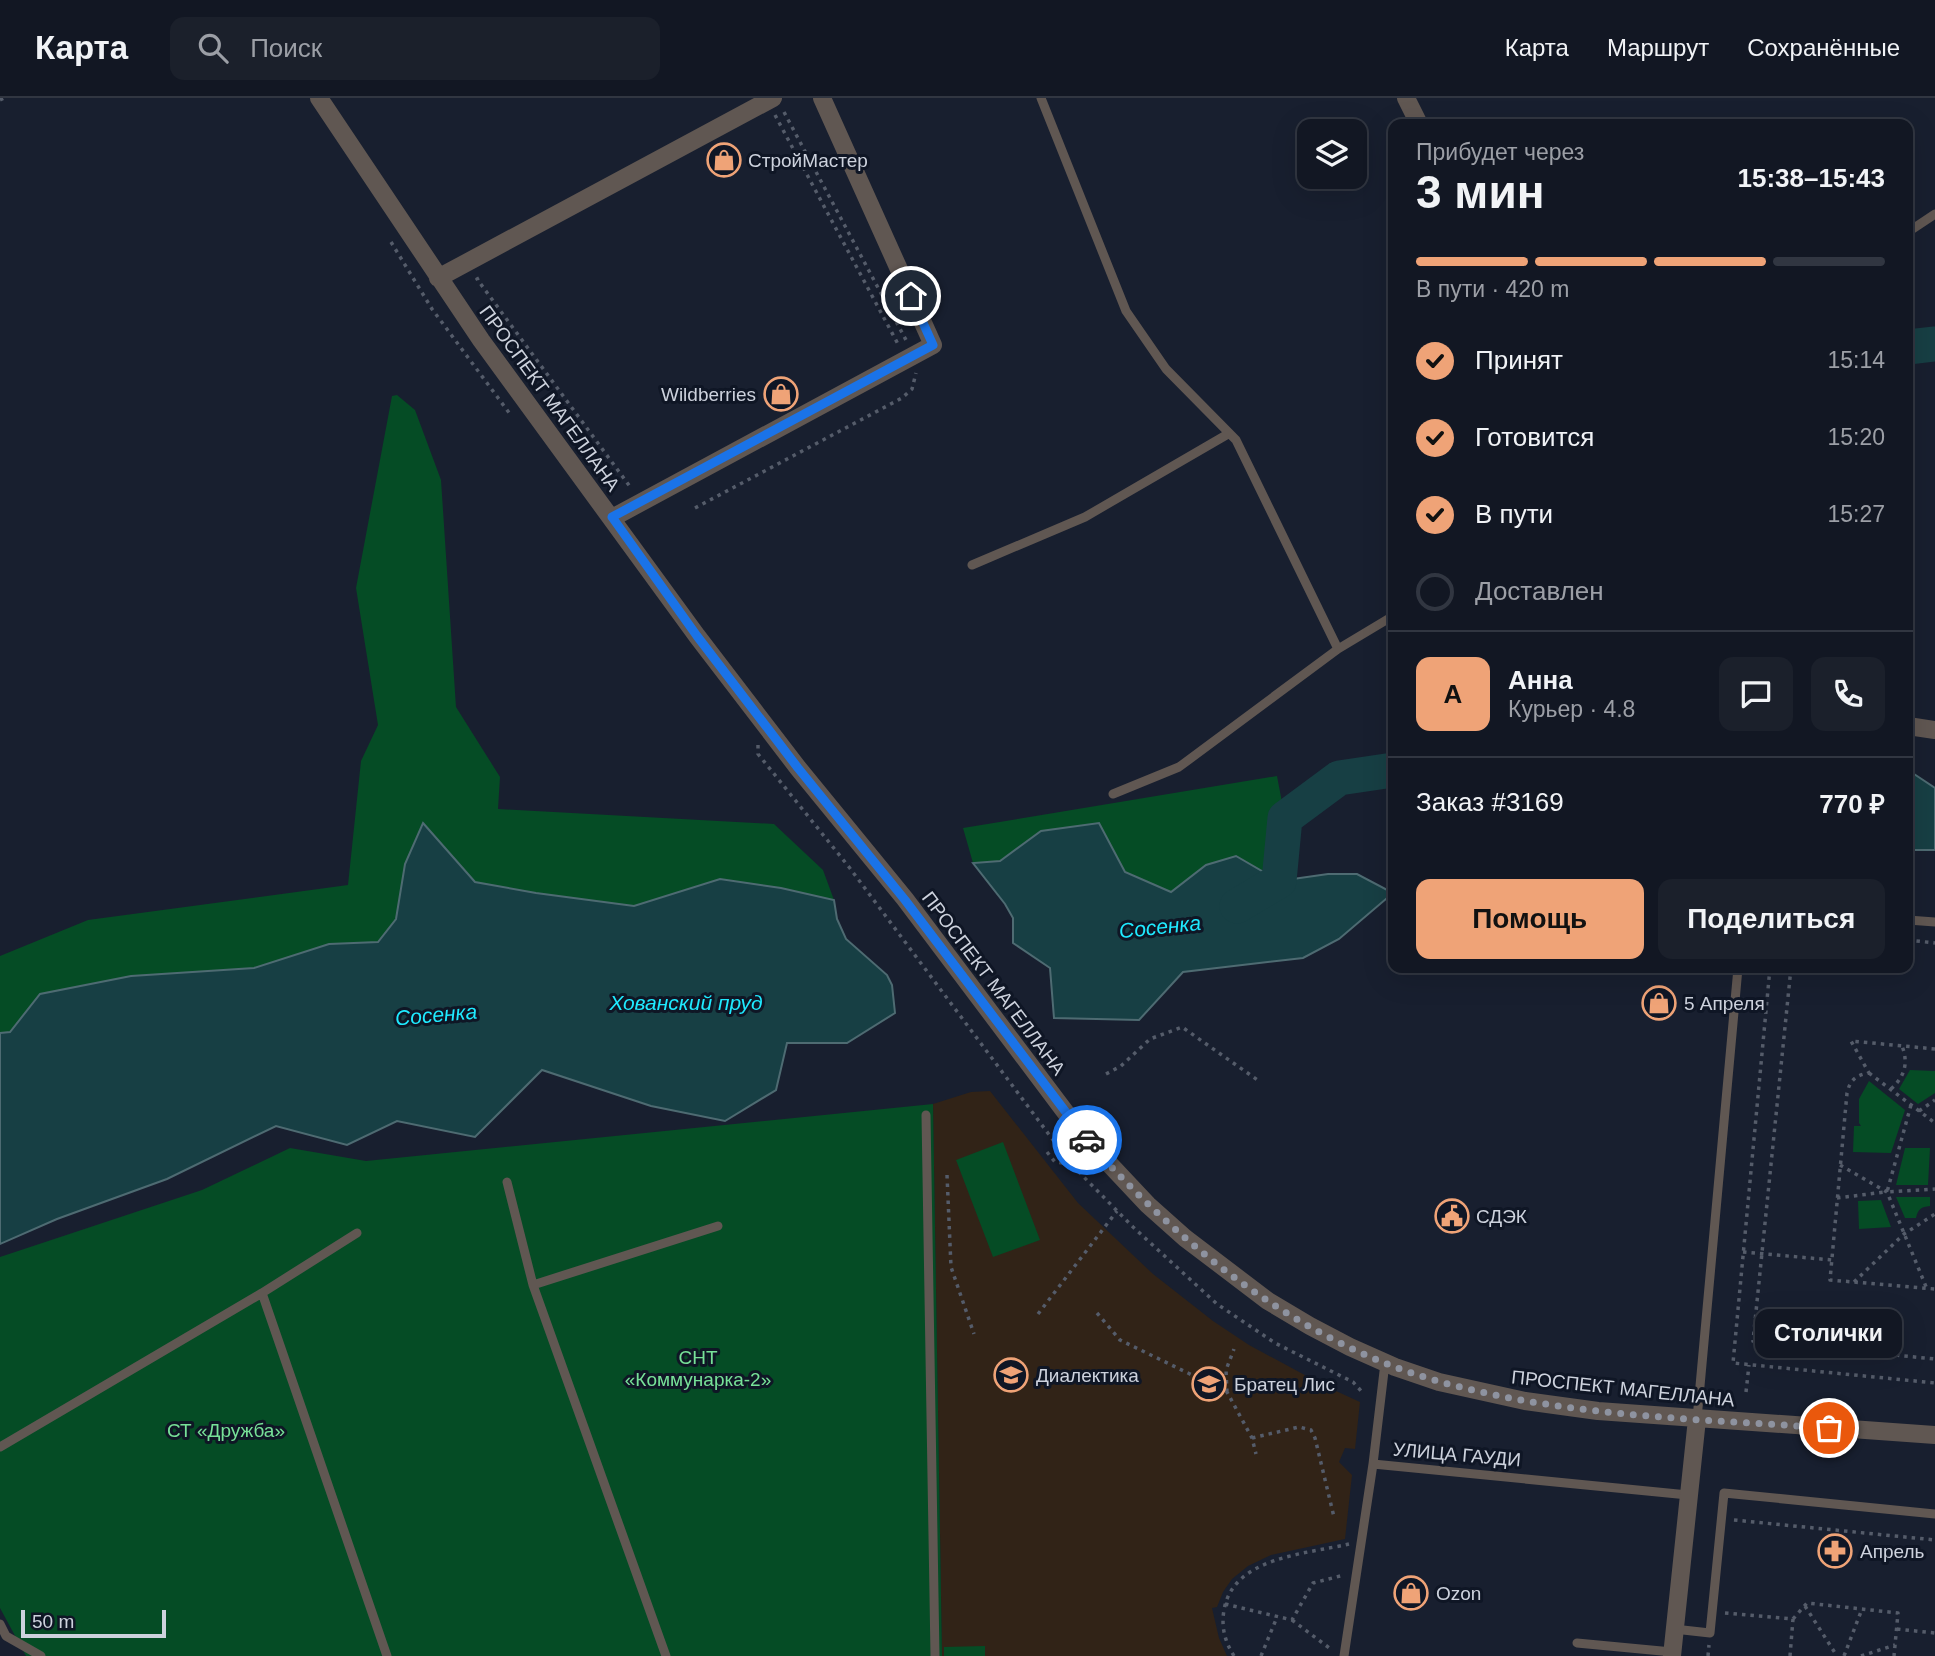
<!DOCTYPE html>
<html lang="ru">
<head>
<meta charset="utf-8">
<style>
  body { margin:0; font-family:Arial,sans-serif; background:#1b202b; color:#f1f3f6; height:100vh; display:flex; flex-direction:column; font-size:26px; white-space:nowrap }
  * { box-sizing:border-box; margin:0 }
  p { font-size:23px; color:#9c9fa6 }
  .icon { flex:none; width:38px; height:38px; fill:none; stroke:currentColor; stroke-width:2; stroke-linecap:round; stroke-linejoin:round }
  .map { position:relative; flex:1; overflow:hidden }
  .panel { position:absolute; left:1388px; top:21px; width:525px; height:854px; display:flex; flex-direction:column; background:#121723; border-radius:14px; box-shadow:0 7px 28px #0002,0 0 0 2px #313641 }
  .panel>* { flex:none }
  .tools { position:absolute; left:1297px; top:21px; display:grid; gap:14px }
  .tools a { display:grid; place-items:center; width:70px; height:70px; border-radius:14px; background:#121723; box-shadow:0 7px 28px #0002,0 0 0 2px #313641; font-size:35px }
  .scale { position:absolute; left:21px; bottom:18px; width:145px; box-sizing:border-box; padding-left:7px; border:4px solid #cdd2dd; border-top:0; font-size:19px; line-height:24px; white-space:nowrap; color:#cdd2dd; -webkit-text-stroke:5px #0f1625; paint-order:stroke }
  .pin { position:absolute; display:grid; place-items:center; width:60px; height:60px; color:#fff; margin:-30px; border:4px solid #fff; border-radius:50%; box-shadow:0 2px 7px #0007 }
  .courier { position:absolute; display:grid; place-items:center; width:70px; height:70px; margin:-35px; border:5px solid #1a73e8; border-radius:50%; background:#fff; color:#222; box-shadow:0 2px 9px #0007 }
  .bubble { position:absolute; height:49px; border-radius:14px; background:#121723; box-shadow:0 7px 28px #0002,0 0 0 2px #313641; font-size:23px; font-weight:700; line-height:49px; text-align:center }
  .summary em { font-style:normal; font-weight:700 }
  .summary div { display:flex; flex-direction:column-reverse }
  .summary { display:flex; align-items:center; justify-content:space-between; height:119px; padding:0 28px }
  h1 { font-size:46px; font-weight:700; line-height:52px }
  .bar { display:grid; grid-template-columns:repeat(4,1fr); gap:10px 7px; align-content:center; height:84px; padding:0 28px }
  .bar i { height:9px; border-radius:5px; background:#313641 }
  .bar .on { background:#efa377 }
  .bar p { grid-column:span 4 }
  .line { display:flex; align-items:center; gap:18px; padding:0 28px; border-top:2px solid #313641 }
  .line div { flex:1 }
  .round { display:grid; place-items:center; flex:none; width:74px; height:74px; border-radius:14px; background:#1b202b }
  ol { padding:0 28px; list-style:none }
  li { display:flex; align-items:center; gap:21px; height:77px }
  li p { margin-inline-start:auto }
  li .icon { padding:7px; border-radius:50%; background:#efa377; color:#111; stroke-width:4 }
  li:last-child { color:#9c9fa6 }
  li i { width:38px; height:38px; border:4px solid #313641; border-radius:50% }
  .cta { display:flex; gap:14px; margin-top:auto; padding:14px 28px }
  .cta a { flex:1; height:80px; border-radius:14px; background:#efa377; color:#111; font-size:28px; font-weight:700; line-height:80px; text-align:center }
  .cta a+a { background:#1b202b; color:#f1f3f6 }
  header { display:flex; align-items:center; gap:42px; box-sizing:border-box; height:98px; padding:0 35px; background:#121723; border-bottom:2px solid #313641 }
  header strong { font-size:33px }
  nav { display:flex; gap:38px; margin-inline-start:auto; font-size:24px }
  .search { width:490px; height:63px; background:#1b202b; display:flex; align-items:center; gap:18px; box-sizing:border-box; padding:0 24px; border-radius:14px; color:#9c9fa6; font-size:26px }
  .map>svg:first-child { display:block }
  .education { fill:#312317 }
  .green { fill:#054c25 }
  .water { fill:#173f44; stroke:#4e6b72; stroke-width:2 }
  .lines { fill:none; stroke-linecap:round; stroke-linejoin:round }
  .river { stroke:#173f44; stroke-width:35 }
  .path { stroke:#555c6a; stroke-width:3.5; stroke-dasharray:3.5 5; stroke-linecap:butt }
  .service { stroke:#605752; stroke-width:9 }
  .minor { stroke:#605752; stroke-width:18 }
  .done { stroke:#8e93a0; stroke-width:7; stroke-dasharray:0 12.6 }
  .route { stroke:#1a73e8; stroke-width:9 }
  .labels { text-anchor:middle; stroke-width:6; stroke-linejoin:round; paint-order:stroke }
  .poi-label { font-size:19px; fill:#cdd2dd; stroke:#0f1625; text-anchor:start }
  .street-label { font-size:19px; fill:#cdd2dd; stroke:#0f1625 }
  .park-label { font-size:19px; fill:#77e198; stroke:#0f1625 }
  .water-label { font-size:21px; font-style:italic; fill:#1feaff; stroke:#0f1625 }
</style>
</head>
<body>
<header>
<strong>Карта</strong>
<div class="search"><svg class="icon" aria-label="search" viewBox="0 0 24 24"><circle cx="10" cy="10" r="6"/><path d="M15 15l6 6"/></svg>Поиск</div>
<nav><a>Карта</a><a>Маршрут</a><a>Сохранённые</a></nav>
</header>
<div class="map">
<svg width="1935" height="1558" viewBox="0 0 1935 1558">
  <rect width="100%" height="100%" fill="#181f2f"/>
  <path class="education" d="M990 993 1078 1105 1153 1176 1213 1223 1249 1247 1325 1288 1360 1304 1355 1351 1345 1350 1339 1364 1352 1377 1345 1441 1271 1457 1248 1468 1232 1481 1223 1494 1217 1509 1212 1510 1219 1540 1227 1558H942L933 1006 971 994Z"/>
  <path class="green" d="M397 297 415 312 441 382 456 609 500 679 498 711 774 726 823 772 834 802 781 790 720 781 634 808 536 795 474 784 423 725 405 766 396 821 378 844 329 846 254 870 131 878 40 896 10 935H0V858L88 822 348 787 361 663 378 627 356 490 392 298Z
    M1277 678 1285 720 1279 783 1236 758 1206 767 1171 794 1125 774 1099 725 1022 746 1000 763 973 765 963 730Z
    M1910 972 1935 973V995L1918 1006 1899 991Z
    M1869 983 1905 1012 1891 1055 1853 1054 1854 1028H1861L1859 1025V1001Z
    M933 1006 942 1558H26L0 1510V1159L202 1092 290 1050 366 1063Z
    M1003 1044 1040 1142 993 1159 956 1062Z
    M1905 1050H1930L1928 1087H1896Z
    M1896 1099H1930V1108C1921 1109 1918 1111 1916 1120H1905Z
    M1881 1102 1891 1129 1859 1131 1858 1103Z
    M985 1548V1558H944V1549Z"/>
  <path class="water" d="M1908 672 1935 690V752H1908Z
    M423 725 475 784 536 795 634 808 720 781 781 790 834 802 837 821 846 841 887 877 892 887 895 915 847 945H787L776 992 725 1023 651 1008 542 972 475 1039 397 1023 347 1047 276 1028 167 1081 57 1121 0 1146V935L10 934 40 896 131 878 254 870 329 846 378 844 396 821 405 766Z
    M1099 725 1125 774 1171 794 1206 767 1236 758 1279 783 1328 776H1357L1393 795 1339 841 1303 860 1183 874 1139 922 1054 920 1050 870 1013 845V820L1005 806 973 765 1000 763 1041 733Z"/>
  <g class="lines">
    <path class="river" d="M1908 249 1935 246
      M1237 808 1279 783 1285 720 1339 680 1393 672"/>
    <path class="path" d="M0 2 4 0
      M784 14 906 242
      M775 17 899 248
      M391 144 432 211 510 316
      M479 180 477 181 631 390
      M695 410 902 300 912 291 916 275
      M758 647V656L849 769 1071 1066 1133 1129 1217 1206 1275 1245 1353 1284 1363 1295
      M1908 842 1935 845
      M1770 870 1733 1265 1935 1285
      M1791 870 1753 1243 1935 1261
      M1935 951 1851 943 1869 975C1856 977 1850 982 1847 995L1830 1182 1935 1191
      M1869 975 1935 1025
      M1106 976 1121 968 1150 941 1182 929 1259 983
      M1891 991C1904 979 1909 966 1902 948
      M1911 1007 1887 1094 1935 1091
      M1919 1013 1935 1002
      M1047 1054 1055 1064 1071 1066
      M1840 1067 1887 1094 1927 1191
      M947 1077 951 1169 974 1236
      M1837 1100 1885 1094
      M1743 1154 1832 1162
      M1854 1184 1904 1136 1935 1116
      M1097 1215 1120 1242 1227 1294 1252 1340 1256 1356
      M1038 1216 1117 1113
      M1227 1294 1226 1272 1234 1251
      M1746 1294 1749 1267
      M1252 1340 1299 1329 1311 1332 1315 1340 1334 1419
      M1734 1422 1935 1442
      M1225 1506 1292 1522 1313 1485 1344 1477
      M1805 1508 1837 1558
      M1725 1515 1793 1521 1790 1558
      M1793 1521 1807 1505 1898 1515 1894 1558
      M1292 1522 1332 1552
      M1897 1531 1935 1535
      M1234 1558C1225 1544 1221 1529 1224 1512 1233 1459 1306 1456 1349 1446
      M1261 1558 1277 1519
      M1708 1558 1709 1547
      M1844 1558 1862 1511
      M1861 1558 1895 1547"/>
    <path class="service" d="M1041 0 1126 213 1166 271 1236 342 1338 551 1393 518
      M1908 134 1935 116
      M972 467 1085 419 1228 336
      M1113 696 1179 669 1338 551
      M1908 822 1935 824
      M926 1017 935 1558
      M507 1084 533 1187 666 1558
      M533 1187 718 1128
      M262 1195 387 1558
      M1697 1321 1738 870
      M0 1349 262 1195 357 1135
      M1373 1366 1385 1265
      M0 1526 6 1538 41 1558
      M1674 1531 1710 1535 1724 1395 1935 1416
      M1577 1545 1672 1554
      M1344 1558 1373 1366 1688 1397"/>
    <path class="minor" d="M319 0 481 242 697 538 798 670 905 801 1084 1039 1148 1107 1185 1140 1268 1203 1310 1228 1350 1249 1395 1269 1439 1284 1525 1303 1598 1313 1935 1337
      M1406 0 1419 26
      M438 180 773 0
      M612 420 933 247 822 0
      M1908 628 1935 632
      M1672 1558 1697 1321"/>
  </g>
  <g class="lines">
    <path class="done" d="M1087 1042C1181 1149 1301 1245 1441 1284 1567 1319 1700 1321 1829 1330"/>
    <path class="route" d="M911 198 933 247 612 419 697 538 798 670 905 802 1087 1042"/>
  </g>
  <defs>
    <symbol id="shop-ring" viewBox="-11 -11 22 22"><circle r="9.5" fill="#0f1625" stroke="#efa377" stroke-width="1.5"/><path d="M-5-2.5h2.3a2.7 3.5 0 0 1 5.4 0H5L5.5 6h-11ZM-1.5-2.5h3a1.5 2.3 0 0 0-3 0Z" fill="#efa377"/></symbol>
    <symbol id="civic-ring" viewBox="-11 -11 22 22"><circle r="9.5" fill="#0f1625" stroke="#efa377" stroke-width="1.5"/><path d="M-.6-6.5H3V-4.5H.6V-3L4-1V1h2V6H-6V1h2V-1L-.6-3ZM-1.2 2.5V6h2.4V2.5Z" fill="#efa377"/></symbol>
    <symbol id="school-ring" viewBox="-11 -11 22 22"><circle r="9.5" fill="#0f1625" stroke="#efa377" stroke-width="1.5"/><path d="M0-5L7-2L0 1L-7-2ZM-4 1L0 2.5L4 1V4Q0 6-4 4Z" fill="#efa377"/></symbol>
    <symbol id="pharmacy-ring" viewBox="-11 -11 22 22"><circle r="9.5" fill="#0f1625" stroke="#efa377" stroke-width="1.5"/><path d="M-2-6h4v4h4v4h-4v4h-4v-4h-4v-4h4Z" fill="#efa377"/></symbol>
  </defs>
  <g fill-rule="evenodd">
    <use href="#shop-ring" x="705" y="43" width="38" height="38"/>
    <use href="#shop-ring" x="762" y="277" width="38" height="38"/>
    <use href="#shop-ring" x="1640" y="886" width="38" height="38"/>
    <use href="#civic-ring" x="1433" y="1099" width="38" height="38"/>
    <use href="#school-ring" x="992" y="1258" width="38" height="38"/>
    <use href="#school-ring" x="1190" y="1267" width="38" height="38"/>
    <use href="#pharmacy-ring" x="1816" y="1434" width="38" height="38"/>
    <use href="#shop-ring" x="1392" y="1476" width="38" height="38"/>
  </g>
  <g class="labels">
    <g class="poi-label">
      <text x="748" y="69">СтройМастер</text>
      <text x="756" y="303" text-anchor="end">Wildberries</text>
      <text x="1684" y="912">5 Апреля</text>
      <text x="1476" y="1125">СДЭК</text>
      <text x="1036" y="1284">Диалектика</text>
      <text x="1234" y="1293">Братец Лис</text>
      <text x="1860" y="1460">Апрель</text>
      <text x="1436" y="1502">Ozon</text>
    </g>
    <g class="street-label">
      <text transform="translate(550 300) rotate(54)" y="7">ПРОСПЕКТ МАГЕЛЛАНА</text>
      <text transform="translate(994 885) rotate(53)" y="7">ПРОСПЕКТ МАГЕЛЛАНА</text>
      <text transform="translate(1623 1290) rotate(6)" y="7">ПРОСПЕКТ МАГЕЛЛАНА</text>
      <text transform="translate(1457 1356) rotate(5)" y="7">УЛИЦА ГАУДИ</text>
    </g>
    <g class="park-label">
      <text x="698" y="1266">СНТ<tspan x="698" dy="22">«Коммунарка-2»</tspan></text>
      <text x="226" y="1339">СТ «Дружба»</text>
    </g>
    <g class="water-label">
      <text transform="translate(1160 829) rotate(-6)" y="7">Сосенка</text>
      <text x="686" y="912">Хованский пруд</text>
      <text transform="translate(436 917) rotate(-5)" y="7">Сосенка</text>
    </g>
  </g>
</svg>
<div class="tools">
<a><svg class="icon" aria-label="layers" viewBox="0 0 24 24"><path d="M12 4l9 5-9 5-9-5zM3 14l9 5 9-5"/></svg></a>
</div>
<div class="scale">50 m</div>
<div class="pin" style="left:1829px;top:1330px;background:#ea580c"><svg class="icon" aria-label="bag" viewBox="0 0 24 24"><path d="M5 8h14l-1 12H6zM9 8a3 3 0 0 1 6 0"/></svg></div>
<div class="pin" style="left:911px;top:198px;background:#1f2937"><svg class="icon" aria-label="home" viewBox="0 0 24 24"><path d="M3 11l9-7 9 7M6 9v11h12V9"/></svg></div>
<div class="courier" style="left:1087px;top:1042px"><svg class="icon" aria-label="car" viewBox="0 0 24 24"><path d="M5 17H2v-5l4-1 3-4h7l3 4 3 1v5h-3M9 17h6M6 11h13"/><circle cx="7" cy="17" r="2"/><circle cx="17" cy="17" r="2"/></svg></div>
<div class="bubble" style="left:1755px;top:1211px;width:147px">Столички</div>
<section class="panel">
<div class="summary"><div><h1>3 мин</h1><p>Прибудет через</p></div><em>15:38–15:43</em></div>
<div class="bar"><i class="on"></i><i class="on"></i><i class="on"></i><i></i><p>В пути · 420 m</p></div>
<ol>
<li><svg class="icon" aria-label="check" viewBox="0 0 24 24"><path d="M5 12l5 5 9-10"/></svg>Принят<p>15:14</p></li>
<li><svg class="icon" aria-label="check" viewBox="0 0 24 24"><path d="M5 12l5 5 9-10"/></svg>Готовится<p>15:20</p></li>
<li><svg class="icon" aria-label="check" viewBox="0 0 24 24"><path d="M5 12l5 5 9-10"/></svg>В пути<p>15:27</p></li>
<li><i></i>Доставлен</li>
</ol>
<div class="line" style="height:126px"><b class="round" style="background:#efa377;color:#111">А</b><div><b>Анна</b><p>Курьер · 4.8</p></div><a class="round"><svg class="icon" aria-label="chat" viewBox="0 0 24 24"><path d="M4 5h16v11H9l-5 4z"/></svg></a><a class="round"><svg class="icon" aria-label="phone" viewBox="0 0 24 24"><path d="M5 4h4l2 5-3 2q2 4 5 5l2-3 5 2v4C11 20 4 13 5 4z"/></svg></a></div>
<div class="line" style="height:91px"><div>Заказ #3169</div><b>770 ₽</b></div>
<div class="cta"><a>Помощь</a><a>Поделиться</a></div>
</section>
</div>
</body>
</html>
